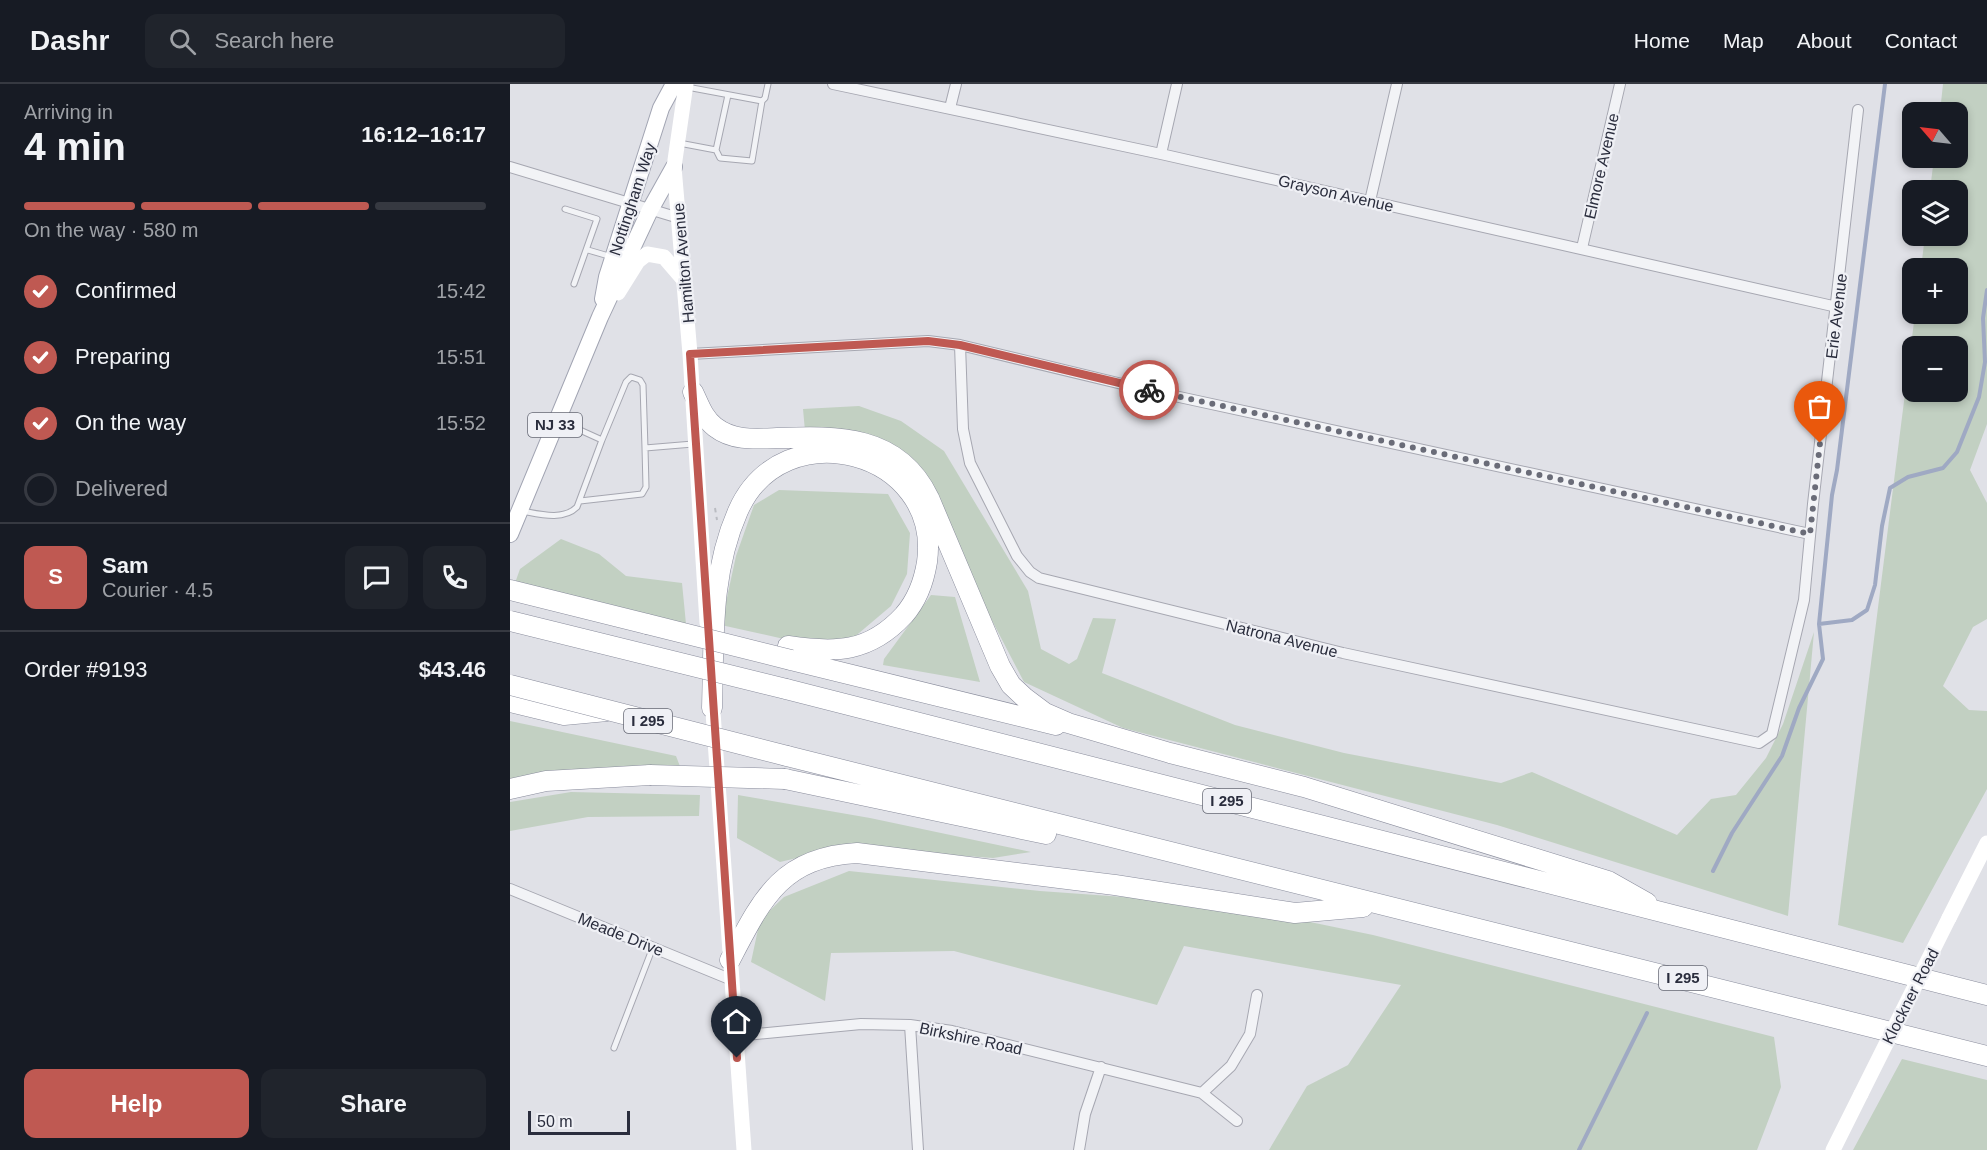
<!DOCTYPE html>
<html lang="en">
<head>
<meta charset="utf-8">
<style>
  body { margin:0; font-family:Helvetica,sans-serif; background:#20242c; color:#f1f3f6; height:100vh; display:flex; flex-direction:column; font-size:22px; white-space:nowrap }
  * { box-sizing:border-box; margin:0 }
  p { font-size:20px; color:#9ea1a6 }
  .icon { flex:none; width:33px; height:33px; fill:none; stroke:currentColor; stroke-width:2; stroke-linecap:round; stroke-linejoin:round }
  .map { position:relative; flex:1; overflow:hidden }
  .drawer { display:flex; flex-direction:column; background:#171b24; width:510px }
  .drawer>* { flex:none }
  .needle { width:39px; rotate:298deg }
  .controls { position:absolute; left:1392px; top:18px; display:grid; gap:12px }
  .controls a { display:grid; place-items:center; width:66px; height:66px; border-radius:12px; background:#171b24; box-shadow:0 3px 9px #0003; font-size:30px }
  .scale { position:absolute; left:18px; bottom:15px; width:102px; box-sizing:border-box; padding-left:6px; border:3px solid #2a2d3d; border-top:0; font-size:16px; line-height:21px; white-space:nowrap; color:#2a2d3d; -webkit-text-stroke:4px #eff0f5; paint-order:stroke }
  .pin { position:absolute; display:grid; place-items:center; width:51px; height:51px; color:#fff; margin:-62px -26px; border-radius:50% 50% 50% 0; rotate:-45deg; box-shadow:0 0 6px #0007 }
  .pin .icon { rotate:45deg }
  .courier { position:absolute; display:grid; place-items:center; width:60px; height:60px; margin:-30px; border:4px solid #bf5952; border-radius:50%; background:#fff; color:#222; box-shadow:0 2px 8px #0007 }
  .overview em { font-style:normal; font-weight:700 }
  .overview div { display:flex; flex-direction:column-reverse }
  .overview { display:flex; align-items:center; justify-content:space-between; height:102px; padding:0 24px }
  h1 { font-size:39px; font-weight:700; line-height:45px }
  .bar { display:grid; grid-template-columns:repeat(4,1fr); gap:9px 6px; align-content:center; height:72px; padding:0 24px }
  .bar i { height:8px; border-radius:4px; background:#363941 }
  .bar .selected { background:#bf5952 }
  .bar p { grid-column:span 4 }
  .line { display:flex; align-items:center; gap:15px; padding:0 24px; border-top:2px solid #363941 }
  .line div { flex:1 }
  .round { display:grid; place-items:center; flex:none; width:63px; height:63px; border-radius:12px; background:#20242c }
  ol { padding:0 24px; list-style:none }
  li { display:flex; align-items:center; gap:18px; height:66px }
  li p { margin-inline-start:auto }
  li .icon { padding:6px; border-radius:50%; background:#bf5952; color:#fff; stroke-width:4 }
  li:last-child { color:#9ea1a6 }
  li i { width:33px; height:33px; border:3px solid #363941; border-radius:50% }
  .action { display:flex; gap:12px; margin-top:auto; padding:12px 24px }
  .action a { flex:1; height:69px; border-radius:12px; background:#bf5952; color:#fff; font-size:24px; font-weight:700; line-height:69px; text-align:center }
  .action a+a { background:#20242c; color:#f1f3f6 }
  header { display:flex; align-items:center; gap:36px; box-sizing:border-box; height:84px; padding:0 30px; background:#171b24; border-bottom:2px solid #363941 }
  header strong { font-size:28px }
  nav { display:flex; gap:33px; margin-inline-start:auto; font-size:21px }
  .search { width:420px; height:54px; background:#20242c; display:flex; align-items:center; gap:15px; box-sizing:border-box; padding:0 21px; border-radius:12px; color:#9ea1a6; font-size:22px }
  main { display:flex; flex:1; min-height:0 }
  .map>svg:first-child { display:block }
  .green { fill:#c2d0c2; fill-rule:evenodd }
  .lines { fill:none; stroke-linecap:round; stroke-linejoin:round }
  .stream { stroke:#9fa9c3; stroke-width:4 }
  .service-casing { stroke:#a6a7b1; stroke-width:7 }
  .minor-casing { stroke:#a6a7b1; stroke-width:12 }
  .primary-casing { stroke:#a1a4b2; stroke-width:18 }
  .motorway-casing { stroke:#898c9c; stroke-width:21 }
  .path { stroke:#babcc2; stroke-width:2; stroke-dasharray:4.5 4.5; stroke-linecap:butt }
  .service { stroke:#f2f3f6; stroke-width:5 }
  .minor { stroke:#f2f3f6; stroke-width:10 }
  .secondary { stroke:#fff; stroke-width:15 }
  .primary { stroke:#fff; stroke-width:16 }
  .motorway { stroke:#fff; stroke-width:20 }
  .motorway-bridge-casing { stroke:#898c9c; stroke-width:21; stroke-linecap:butt }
  .secondary-bridge { stroke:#fff; stroke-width:15 }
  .motorway-bridge { stroke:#fff; stroke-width:20 }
  .done { stroke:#6a6c78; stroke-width:6; stroke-dasharray:0 10.8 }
  .route { stroke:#bf5952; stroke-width:8 }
  .labels { text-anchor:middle; stroke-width:4.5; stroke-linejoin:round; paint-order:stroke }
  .shield { fill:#eff0f5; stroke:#656874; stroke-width:1.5 }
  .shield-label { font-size:15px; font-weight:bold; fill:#2a2d3d }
  .street-label { font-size:16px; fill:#2a2d3d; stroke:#eff0f5 }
</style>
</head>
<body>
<header>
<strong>Dashr</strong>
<div class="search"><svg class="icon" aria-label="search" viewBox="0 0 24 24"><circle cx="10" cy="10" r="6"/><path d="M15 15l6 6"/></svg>Search here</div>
<nav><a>Home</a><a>Map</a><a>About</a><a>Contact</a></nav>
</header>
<main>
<section class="drawer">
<div class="overview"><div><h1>4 min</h1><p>Arriving in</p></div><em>16:12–16:17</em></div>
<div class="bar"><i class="selected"></i><i class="selected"></i><i class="selected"></i><i></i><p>On the way · 580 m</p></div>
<ol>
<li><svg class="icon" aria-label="check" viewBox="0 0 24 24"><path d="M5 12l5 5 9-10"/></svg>Confirmed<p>15:42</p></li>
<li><svg class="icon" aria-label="check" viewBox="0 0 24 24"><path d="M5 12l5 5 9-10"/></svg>Preparing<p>15:51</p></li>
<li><svg class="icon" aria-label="check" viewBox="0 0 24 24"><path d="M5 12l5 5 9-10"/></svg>On the way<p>15:52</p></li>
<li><i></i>Delivered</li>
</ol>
<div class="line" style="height:108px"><b class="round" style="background:#bf5952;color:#fff">S</b><div><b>Sam</b><p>Courier · 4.5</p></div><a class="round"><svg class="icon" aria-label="chat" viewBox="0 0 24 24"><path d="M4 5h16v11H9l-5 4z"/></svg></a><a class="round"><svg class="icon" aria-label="phone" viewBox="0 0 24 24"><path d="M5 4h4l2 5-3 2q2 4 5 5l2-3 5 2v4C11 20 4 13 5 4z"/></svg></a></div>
<div class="line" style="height:78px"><div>Order #9193</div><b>$43.46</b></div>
<div class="action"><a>Help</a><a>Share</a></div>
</section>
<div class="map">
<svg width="1477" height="1066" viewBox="0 0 1477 1066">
  <rect width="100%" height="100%" fill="#e0e1e7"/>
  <path class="green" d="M1433 0H1477V340L1460 386 1477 419V535L1463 543 1433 602 1459 626 1477 627V705L1393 859 1328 841 1405 230H1448V184H1411L1415 152H1448V106H1420L1424 74H1448V28H1430ZM1402 262H1448V308H1402Z
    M349 322 391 337 434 367 518 507 531 565 559 580 567 575 583 534 606 535 592 589 725 641 834 669 991 699 1022 688 1167 751 1201 715 1226 711 1256 674 1273 640 1304 548 1278 832 987 741 613 644 514 598 462 498 407 383 295 347 293 325Z
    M269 406 378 410 400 449 397 490 381 522 342 555H274L211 541 226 472 244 421Z
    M51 455 89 470 116 492 172 499 176 540 5 499 10 485Z
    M421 511 445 513 470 598 373 581 374 575Z
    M0 637 166 672 171 685 0 698Z
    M61 708 190 711 189 732 78 733 0 747V718Z
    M228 711 360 734 521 768 483 774 333 763 270 778 227 754Z
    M339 787 530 807 712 820 863 851 1264 953 1271 1003 1247 1066H759L797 1002 838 981 891 901 674 862 647 921 444 867 321 869 315 917 241 878 250 836 274 813Z
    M1392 975 1477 996V1066H1343Z"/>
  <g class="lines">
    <path class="stream" d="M1309 540 1342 536 1357 526 1365 501 1372 442 1380 404 1398 393 1433 384 1447 368 1469 313 1475 278 1473 234 1477 206
      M1203 787 1222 749 1272 672 1289 624 1313 575 1309 540 1322 411 1327 386 1375 0
      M1069 1066 1137 929"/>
    <defs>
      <path id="service" d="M177 3 252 17 255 14 258 0
        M218 11 206 66 210 74 242 77 252 17
        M169 59 206 66
        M55 125 87 135 64 200
        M78 166 102 173
        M92 356 116 298 121 293 130 296 133 301 135 364 183 360
        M70 417 132 410 136 403 135 364
        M12 427C29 430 53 437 67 423L92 356 50 337
        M104 964 143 863"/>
      <path id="minor" d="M323 0 651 70 1327 223
        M440 24 446 0
        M651 70 667 0
        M0 83 169 134
        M860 117 887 0
        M1072 164 1110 0
        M450 261 453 345 460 379 507 472 520 488 529 494 833 569 1249 659 1262 650 1294 516 1303 420 1348 26
        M180 270 418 257 450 261 637 306 1300 450
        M0 805 222 896
        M400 941 408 1066
        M226 952 351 940 400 941 442 947 692 1009 721 982 740 950 747 911
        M692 1009 727 1037
        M569 1066 575 1030 591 983"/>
      <path id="primary" d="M93 215 97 193 151 24 164 0
        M0 450 90 233 140 126 164 83"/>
      <path id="motorway" d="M183 308C189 320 193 334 205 343 223 357 245 355 267 354 328 352 388 350 419 414L490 582 501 601 515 614 535 629 558 639 660 669 794 703 1098 797 1137 819
        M0 506 137 540
        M281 576 546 641
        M276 605 1477 911
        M0 618 54 631 97 627
        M202 624C204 557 200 490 228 427 273 325 432 367 417 478 414 497 407 516 394 531 359 569 325 569 278 562
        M277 672 1477 972
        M275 695 536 750
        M0 705 36 697 140 691
        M220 876C252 815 271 773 347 769L605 801 785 829 853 823"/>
    </defs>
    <use href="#service" class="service-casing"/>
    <use href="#minor" class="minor-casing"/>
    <use href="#primary" class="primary-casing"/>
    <use href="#motorway" class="motorway-casing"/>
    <path class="path" d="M205 424 207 436"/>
    <use href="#service" class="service"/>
    <use href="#minor" class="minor"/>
    <path class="secondary" d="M176 0 164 83 180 270 197 539
      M108 209 128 177 137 170 154 173 173 195
      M202 614 234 1066
      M1439 834 1477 759
      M1323 1066 1351 1010"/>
    <use href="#primary" class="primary"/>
    <use href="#motorway" class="motorway"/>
    <defs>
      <path id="motorway-bridge" d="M0 537 276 605
        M137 540 281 576
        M0 601 277 672
        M140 691 275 695"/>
    </defs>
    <use href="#motorway-bridge" class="motorway-bridge-casing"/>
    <path class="secondary-bridge" d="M1351 1010 1439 834"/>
    <use href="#motorway-bridge" class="motorway-bridge"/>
  </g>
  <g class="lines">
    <path class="done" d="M639 306 1300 450 1310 359"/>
    <path class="route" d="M227 974 180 270 418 257 450 261 639 306"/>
  </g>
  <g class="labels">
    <g class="shield">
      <rect x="18" y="329" width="54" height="24" rx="4.5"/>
      <rect x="114" y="625" width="48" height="24" rx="4.5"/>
      <rect x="693" y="705" width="48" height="24" rx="4.5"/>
      <rect x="1149" y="882" width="48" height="24" rx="4.5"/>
    </g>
    <g class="shield-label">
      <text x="45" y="346">NJ 33</text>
      <text x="138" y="642">I 295</text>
      <text x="717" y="722">I 295</text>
      <text x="1173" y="899">I 295</text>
    </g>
    <g class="street-label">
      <text transform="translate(1091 82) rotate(-77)" y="6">Elmore Avenue</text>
      <text transform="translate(826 109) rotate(13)" y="6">Grayson Avenue</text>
      <text transform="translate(122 115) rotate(-72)" y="6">Nottingham Way</text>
      <text transform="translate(173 179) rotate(-95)" y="6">Hamilton Avenue</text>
      <text transform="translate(1326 232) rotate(-83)" y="6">Erie Avenue</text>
      <text transform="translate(772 554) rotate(14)" y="6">Natrona Avenue</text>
      <text transform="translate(111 850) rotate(22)" y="6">Meade Drive</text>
      <text transform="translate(1400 912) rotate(-63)" y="6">Klockner Road</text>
      <text transform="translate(461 954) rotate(12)" y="6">Birkshire Road</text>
    </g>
  </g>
</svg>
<div class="controls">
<a><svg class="needle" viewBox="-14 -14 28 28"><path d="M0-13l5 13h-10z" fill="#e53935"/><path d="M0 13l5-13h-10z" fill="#9ea1a6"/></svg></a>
<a><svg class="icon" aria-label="layers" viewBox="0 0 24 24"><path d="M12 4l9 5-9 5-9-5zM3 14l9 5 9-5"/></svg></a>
<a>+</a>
<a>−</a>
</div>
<div class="scale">50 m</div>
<div class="pin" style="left:1310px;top:359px;background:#ea580c"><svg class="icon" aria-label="bag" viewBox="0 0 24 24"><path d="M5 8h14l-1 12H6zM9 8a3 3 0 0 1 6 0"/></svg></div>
<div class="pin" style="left:227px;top:974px;background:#1f2937"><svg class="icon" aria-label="home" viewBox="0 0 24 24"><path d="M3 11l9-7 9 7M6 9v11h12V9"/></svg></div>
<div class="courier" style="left:639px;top:306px"><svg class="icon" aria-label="bike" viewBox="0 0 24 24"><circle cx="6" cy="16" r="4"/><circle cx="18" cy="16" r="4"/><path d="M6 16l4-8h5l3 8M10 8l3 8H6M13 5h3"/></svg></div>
</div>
</main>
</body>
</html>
